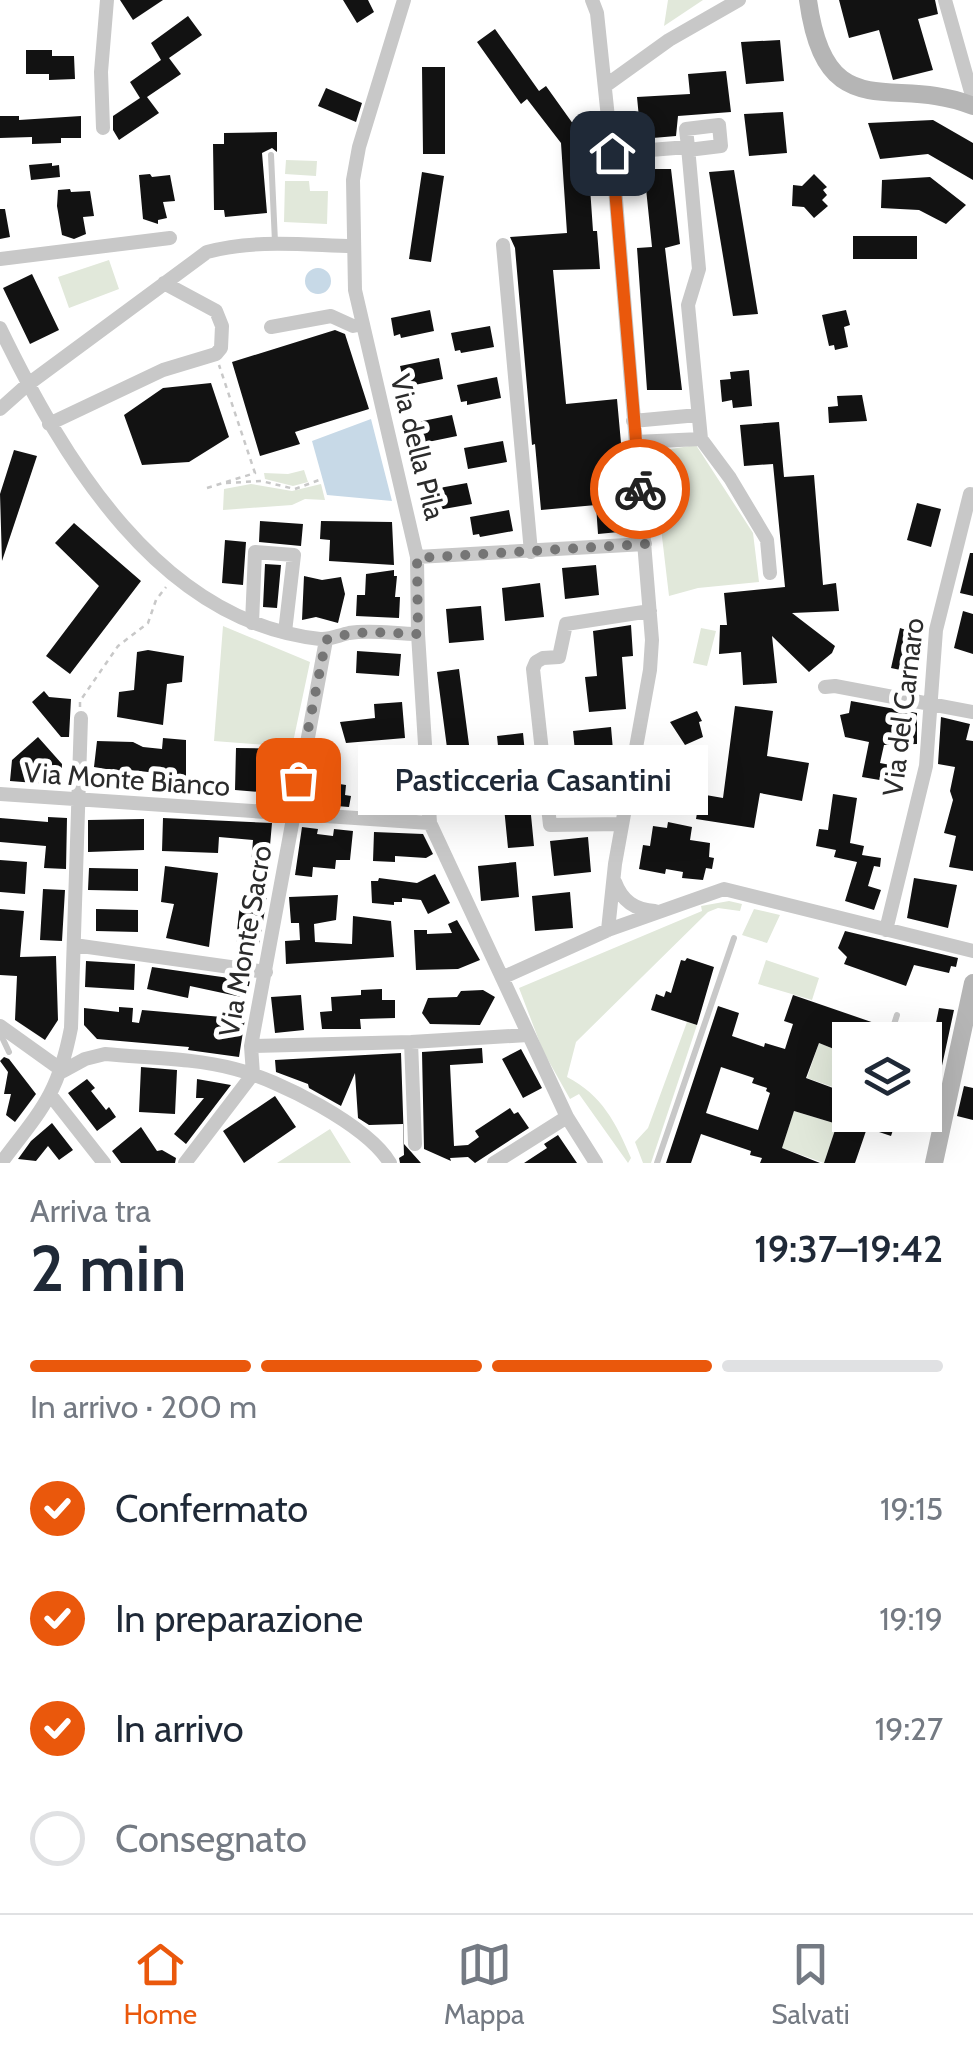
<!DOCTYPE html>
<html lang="it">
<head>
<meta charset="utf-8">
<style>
  body { margin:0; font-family:Cabin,sans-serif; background:#f6f6f7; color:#1f2937; height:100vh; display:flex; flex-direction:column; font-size:38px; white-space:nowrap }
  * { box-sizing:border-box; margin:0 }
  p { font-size:32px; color:#747a83 }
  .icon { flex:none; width:55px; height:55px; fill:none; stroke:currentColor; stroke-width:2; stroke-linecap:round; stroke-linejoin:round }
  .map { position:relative; height:1163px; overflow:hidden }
  .side { display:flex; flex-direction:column; background:#fff; flex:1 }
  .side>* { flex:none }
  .controls { position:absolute; left:832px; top:1022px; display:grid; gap:20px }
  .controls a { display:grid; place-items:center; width:110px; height:110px; border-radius:0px; background:#fff; box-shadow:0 10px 40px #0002; font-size:50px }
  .pin { position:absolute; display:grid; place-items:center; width:85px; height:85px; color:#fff; margin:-42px; border-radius:20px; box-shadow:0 5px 15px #0006 }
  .courier { position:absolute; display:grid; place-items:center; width:100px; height:100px; margin:-50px; border:8px solid #ea580c; border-radius:50%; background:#fff; color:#222; box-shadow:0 2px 12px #0007 }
  .bubble { position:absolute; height:70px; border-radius:0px; background:#fff; box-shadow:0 10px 40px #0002; font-size:32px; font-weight:600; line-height:70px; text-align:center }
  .headline em { font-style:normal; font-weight:600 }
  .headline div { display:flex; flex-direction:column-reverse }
  .headline { display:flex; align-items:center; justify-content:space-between; height:170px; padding:0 30px }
  h1 { font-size:65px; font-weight:600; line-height:75px }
  .bar { display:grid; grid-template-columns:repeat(4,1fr); gap:15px 10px; align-content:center; height:120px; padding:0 30px }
  .bar i { height:12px; border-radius:8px; background:#e0e1e3 }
  .bar .on { background:#ea580c }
  .bar p { grid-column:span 4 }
  ol { padding:0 30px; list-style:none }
  li { display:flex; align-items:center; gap:30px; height:110px }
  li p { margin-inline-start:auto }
  li .icon { padding:10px; border-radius:50%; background:#ea580c; color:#fff; stroke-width:4 }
  li:last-child { color:#747a83 }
  li i { width:55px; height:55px; border:5px solid #e0e1e3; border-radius:50% }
  .tab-bar { display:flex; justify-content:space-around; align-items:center; height:140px; border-top:2px solid #e0e1e3; background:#fff; font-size:28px; color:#747a83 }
  .tab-bar a { display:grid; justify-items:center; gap:5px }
  .tab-bar .on { color:#ea580c }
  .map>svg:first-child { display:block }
  .green { fill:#e1e8da }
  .water { fill:#c7d9e7 }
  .building { fill:#121212; fill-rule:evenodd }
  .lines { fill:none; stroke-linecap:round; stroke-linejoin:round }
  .path { stroke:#c8c8c8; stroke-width:2.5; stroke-dasharray:5 5; stroke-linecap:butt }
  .lane { stroke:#c8c8c8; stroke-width:6 }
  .street { stroke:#c8c8c8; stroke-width:14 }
  .secondary { stroke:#b5b5b5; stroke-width:18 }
  .done { stroke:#757575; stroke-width:10; stroke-dasharray:0 18 }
  .route { stroke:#ea580c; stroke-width:12 }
  .labels { text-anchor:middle; stroke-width:10; stroke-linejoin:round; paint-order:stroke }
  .street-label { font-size:28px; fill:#2b2b2b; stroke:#fff }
</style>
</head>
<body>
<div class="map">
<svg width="973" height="1163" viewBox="0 0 973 1163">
  <rect width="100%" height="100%" fill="#fff"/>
  <path class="green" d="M668 0H703L664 26Z
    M286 160 317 161 316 176 285 174Z
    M285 181H309L310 191H328L327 224 284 222Z
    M109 260 119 289 69 308 58 277Z
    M696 445 753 533 759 582 698 588 669 596 652 452Z
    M304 470 308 482 293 486 265 479 264 473 288 474Z
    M251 484 292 491 321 484 325 500 305 499 292 505 223 510 224 489Z
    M223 626 310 662 292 747 214 741Z
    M701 628 716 631 707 666 693 663Z
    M729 901 742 904 740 911 718 908 708 912 576 1042 567 1077C602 1095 616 1123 631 1158L628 1163 579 1094 570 1099 543 1051 519 988 702 911 701 906Z
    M754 909 780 915 767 943 742 935Z
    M766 960 819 978 812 1000 758 984Z
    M687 1022 697 1025 651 1163H643L635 1142 648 1128Z
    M819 1043 844 1053 833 1087 807 1078Z
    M794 1111 837 1124 824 1163 782 1148Z
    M330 1129 351 1163H277Z"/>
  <path class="water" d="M305 281a13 13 0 1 1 26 0a13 13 0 1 1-26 0Z
    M371 419 392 501 327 495 312 441Z"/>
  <path class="building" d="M120 0H163L133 20Z
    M343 0H368L374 12 357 23Z
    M839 0H935L938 14 918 19 933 70 893 80 879 30 849 38Z
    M188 16 202 35 169 58 181 74 147 97 159 113 119 140 113 130V116L140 98 130 82 161 60 151 43Z
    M495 29 539 91 546 86 581 135 582 159 588 158 593 231H597L600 269 553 270 566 404 617 399 629 531 598 534 596 505 541 510 535 444 532 445 515 248 510 237 567 233 561 143 527 99 521 104 477 42Z
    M780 40 784 81 746 84 741 42Z
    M26 50H52V56H74L75 79 49 80V74H26Z
    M422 67H445V154H423Z
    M726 71 731 112 678 116 676 136 641 139 637 97 690 94 688 74Z
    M326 88 362 103 356 122 318 106Z
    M783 112 787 153 749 156 744 114Z
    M0 116H19V120L81 116V138H61V143L32 144V137L0 138Z
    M933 120 973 143V180L928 154 880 159 868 123Z
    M277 132V152L272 148 262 153 267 213 225 217 224 210H214L213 144H224V133Z
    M52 163V166L59 165 60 177 31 180 29 165Z
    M644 169H671L680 244 665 248 682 390H647L637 248 652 247Z
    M734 170 758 314 733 316 709 172Z
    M422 172 444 176 431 262 409 259Z
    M150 174 152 177 170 175 175 201 163 202 167 218 158 220V224L143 219 139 175Z
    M814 174 827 187 823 190 827 195 822 200 828 206 814 218 804 207 792 206 793 185 802 186Z
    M930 177 966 205 946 224 919 210 881 208 882 180Z
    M70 189 71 192 90 191 94 216 83 217 86 234 74 239 62 235 57 206 58 190Z
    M0 209H5L10 237 0 239Z
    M853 236H917V259H853Z
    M32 274 59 330 30 344 3 288Z
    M430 310 434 331 401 338 400 334 394 336 391 318Z
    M846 310 850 325 844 327 848 347 835 350 834 345 829 346 822 315Z
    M490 326 494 347 461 353 460 350 455 351 451 333Z
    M335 330 345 334 369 409 295 432 300 444 260 456 232 362Z
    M439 358 443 379 410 386 409 383 404 384 400 366Z
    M749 370 752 406 733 408 732 400 722 402 720 380 731 379 730 372Z
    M497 377 501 398 467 405V401L461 402 457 385Z
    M211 383 229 437 189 462 142 465 124 415 163 388Z
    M862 395 867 421 829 423 828 407 838 406 837 396Z
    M452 415 457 436 423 443V440L417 441 413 423Z
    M779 422 784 477 814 475 823 585 836 583 839 611 792 613 835 646 832 653 809 672 772 636 777 683 743 685 741 652 719 654 720 625H727L724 593 785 587 773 464 744 466 740 425Z
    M503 441 507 462 468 469 464 448Z
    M14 450 37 456 2 561 0 494Z
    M467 483 472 504 438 510V507L432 508 428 490Z
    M917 503 941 509 931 547 907 540Z
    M509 510 513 531 480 537 479 534 473 535 470 517Z
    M260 521 303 524 301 546 259 542Z
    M321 521 392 522 394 565 329 561 330 540 320 539Z
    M74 523 141 581 70 674 46 656 99 586 55 543Z
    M225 540 246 542 243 585 222 583Z
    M970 553H973V596L960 593Z
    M265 564 281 565 277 608 263 607Z
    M596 565 599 595 565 599 562 568Z
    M394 570V576H397L395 597H400L399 618 356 616 357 595H365L366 574Z
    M304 576 322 580 341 577 345 594 338 623 316 617 302 620Z
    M540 583 544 617 505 621 502 588Z
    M481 606 484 640 449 643 446 609Z
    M963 611 973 614V654L954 648Z
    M631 625 633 656 622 657 626 709 589 712 585 677 597 676 593 631Z
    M900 628 918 634 910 672 891 668Z
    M148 650 184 656 182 682 167 684 163 725 117 717 119 692 134 690 137 652Z
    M357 651 401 654 399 676 356 673Z
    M459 669 473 775 451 778 437 672Z
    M44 691 49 697 71 699 69 737H61L32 702Z
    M851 701 917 713V744L884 745 880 763 906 768 903 784 862 777 869 742 845 737 840 715 849 713Z
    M402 702 405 738 346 743 340 722 375 718 374 704Z
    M735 706 773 711 767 756 809 763 802 801 760 793 754 828 696 819 700 794 723 798Z
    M697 711 702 721 699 722 703 737 685 745 670 722Z
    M941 717 970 724 966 740 973 741V871L949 867 956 836 944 833 953 800 950 791 955 767 938 764Z
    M611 727 614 762 598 764 602 814H564L561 784 578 782 573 731Z
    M523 733 534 846 508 848 497 736Z
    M38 737 62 764 61 785 10 781 12 760Z
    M163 738 186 740V780L182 779 181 791 158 789 157 773 130 770V773L94 767 97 741 133 742 143 747 162 749Z
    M236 748 292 749 284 794 235 790Z
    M316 764 328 766V770L335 771 333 783 346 785 345 795 351 796 349 807 323 805 325 792 312 790Z
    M406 765 410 801 376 804 374 782H379L378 767Z
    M833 794 857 798 850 843 864 846 862 855 881 858 880 867 874 866 868 886 881 890 874 910 845 901 857 862 834 857 836 850 816 846 819 829 828 830Z
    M48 817 67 818 66 869 44 868 46 846 0 842V818L48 822Z
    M163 818 272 823 268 868 251 866 253 840 219 837 218 853 162 851Z
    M144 819V850L88 852V820Z
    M668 822 692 827 690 840 710 843 709 857 714 858 712 869 706 868 703 880 682 878 683 872 666 869 665 874 639 869 643 845 650 846 653 826 667 828Z
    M302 827 318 829 317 834 333 836 334 829 353 831 350 860H336L335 869 313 867 312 877 295 875Z
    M374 832 423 834 433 854 426 858 395 856V862L373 861Z
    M588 837 591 872 554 876 550 841Z
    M0 860 27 862 25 894 0 892Z
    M516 862 519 897 481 901 478 866Z
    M165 866 218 873 209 947 166 938 174 904 161 902Z
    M89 868 138 869V891L88 890Z
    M435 874 450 903 428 914 421 900 402 898V902H394V905L372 903 371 881H378L379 878 417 883Z
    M914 878 957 885 948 928 907 918Z
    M43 889 65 890 62 941 40 940Z
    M570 892 573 928 535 931 532 896Z
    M241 894 267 898 259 944 236 941Z
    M338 895 336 920 314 924 315 942 352 944 353 916 391 921 394 957 286 964 285 941 300 940 299 923H291L289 897Z
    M0 909 24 911 20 957 56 956 58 1020 45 1040 15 1020 17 976 0 975Z
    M96 909 138 910V932L96 931Z
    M457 920 480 960 458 969 416 970 414 930H427V934L452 933 448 924Z
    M845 931 958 958 956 967 951 966 949 973 914 965 906 986 844 964 847 957 838 948Z
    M687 958 714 967 697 1025 651 1010 656 994 664 997 666 991 671 993 681 960 685 961Z
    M86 961 135 964 134 990 85 987Z
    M152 967 250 981 246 998 190 986 188 998 147 989Z
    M382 989V1000H395V1018L360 1019 361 1029H322L320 1012 332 1011 331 997 361 995V990Z
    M483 990 495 997 480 1025 430 1024 422 1013 428 998 457 997 461 991Z
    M301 995 304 1030 275 1033 271 997Z
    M793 995 886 1027 882 1040H850V1115H878L896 1121 891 1136 867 1128 855 1163H824L837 1124 794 1111 782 1148 820 1163H760L762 1158 750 1155 751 1151 701 1134 691 1163H666L718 1006 739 1013 732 1036 764 1047 765 1043 785 1049 793 1024 784 1021ZM819 1043 844 1053 833 1088 806 1078ZM721 1067 754 1078 752 1083 767 1088 766 1091 770 1093 758 1130 706 1113Z
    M119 1007 133 1008 132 1022 139 1023 142 1010 245 1019 239 1057 188 1050 189 1047 97 1039 84 1025V1008L119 1012Z
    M939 1008 954 1010 929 1126 923 1124 925 1078Z
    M482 1048 483 1063 450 1065 454 1146 468 1145 479 1137 475 1131 510 1108 514 1114 518 1112 529 1128 475 1163 468 1157 450 1158 451 1161 424 1149 422 1052Z
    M521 1049 542 1088 523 1098 502 1059Z
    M401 1053 404 1144 421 1163H400L399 1158 404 1155 403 1124 369 1125 358 1118 355 1073 341 1106 309 1088 308 1084 276 1072 275 1060Z
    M4 1057 9 1059 36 1094 15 1122 6 1115 11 1094H4L8 1072 0 1061Z
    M141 1067 177 1070 175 1114 139 1112Z
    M87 1079 95 1088 91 1091 106 1110 109 1107 116 1117 97 1131 68 1093Z
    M197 1079 231 1085 186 1144 174 1134 204 1098H196Z
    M964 1086 973 1088V1120L957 1116Z
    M275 1096 296 1127 244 1163 223 1131Z
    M52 1123 73 1150 59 1160 48 1146 36 1161 18 1159 31 1141Z
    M141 1127 157 1151 162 1150 176 1158 175 1163H121L112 1151Z
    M558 1135 577 1163H524L547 1148 544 1144Z"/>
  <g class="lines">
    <path class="path" d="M226 483 261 481 295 489 319 480
      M207 488 255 473 219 365
      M80 707V701L118 646 148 623 156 600 166 587"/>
    <path class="lane" d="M271 155 275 242
      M0 1033 9 1052
      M889 1040 897 1015
      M657 1163 734 938"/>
    <path class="street" d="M404 0 359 147 353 180 355 290 417 557 418 634 430 823 567 1117 596 1163
      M592 0 597 13 614 175 652 640 650 670 615 864 608 930
      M945 0 973 99
      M605 86 669 40 739 0
      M103 128 101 72 107 0
      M688 147 686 129 719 125 721 146 688 150
      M612 153 688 147 699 269 688 305 701 439 730 478 767 540 770 573
      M503 245 531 552
      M0 259 170 238
      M271 327 331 316 353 326 363 324
      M0 328C63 458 159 622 320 639 330 640 339 635 349 633 372 629 395 634 418 634
      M0 409 27 385 207 252C255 239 304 245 353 246
      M633 421 698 415
      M49 424 163 370 216 354 221 348 222 326 216 311 164 283
      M635 442 701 439
      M417 557 645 544
      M252 623 255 552 294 555 285 632
      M825 687 835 686 973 712
      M0 794 430 823
      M622 824 550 825 533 669 536 662 543 658 559 657 566 624 650 611
      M615 882C622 901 635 910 655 911
      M886 930 926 766 936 630 970 494 973 495
      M74 945 266 972
      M504 977 608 930 724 889 973 951
      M0 1026 63 1071
      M411 1042 415 1144
      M251 1046 411 1042 528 1035
      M63 1071 85 1059 105 1054C147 1058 194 1058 235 1069 279 1080 367 1125 390 1163
      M253 1074 251 1046 326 640
      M52 1097 104 1163
      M1 1163C41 1110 58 1095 71 1028L81 718
      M185 1163 253 1074
      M494 1163 567 1117"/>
    <path class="secondary" d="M808 0C826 131 893 73 973 106
      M934 1163 973 983"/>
  </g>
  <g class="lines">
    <path class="done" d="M298 780 326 640C357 629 385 633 418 634L417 558 646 544 640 489"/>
    <path class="route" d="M612 153 640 489"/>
  </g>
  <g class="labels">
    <g class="street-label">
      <text transform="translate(418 447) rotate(76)" y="10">Via della Pila</text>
      <text transform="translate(903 707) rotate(-83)" y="10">Via del Carnaro</text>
      <text transform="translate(127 779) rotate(4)" y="10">Via Monte Bianco</text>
      <text transform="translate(245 941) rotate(-80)" y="10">Via Monte Sacro</text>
    </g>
  </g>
</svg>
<div class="controls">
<a><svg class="icon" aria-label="layers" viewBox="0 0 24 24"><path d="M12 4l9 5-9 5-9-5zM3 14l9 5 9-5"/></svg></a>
</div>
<div class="pin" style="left:298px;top:780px;background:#ea580c"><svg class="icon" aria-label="bag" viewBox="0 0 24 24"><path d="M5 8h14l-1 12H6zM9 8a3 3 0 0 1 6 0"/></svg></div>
<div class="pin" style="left:612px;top:153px;background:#1f2937"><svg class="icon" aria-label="home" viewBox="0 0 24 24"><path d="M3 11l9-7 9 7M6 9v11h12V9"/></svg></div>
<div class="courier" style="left:640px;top:489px"><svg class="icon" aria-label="bike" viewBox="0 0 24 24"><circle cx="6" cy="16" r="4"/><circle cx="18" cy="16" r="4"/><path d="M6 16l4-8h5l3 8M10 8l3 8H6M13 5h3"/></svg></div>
<div class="bubble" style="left:358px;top:745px;width:350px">Pasticceria Casantini</div>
</div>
<section class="side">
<div class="headline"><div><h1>2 min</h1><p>Arriva tra</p></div><em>19:37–19:42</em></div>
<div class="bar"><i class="on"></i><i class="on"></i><i class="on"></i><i></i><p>In arrivo · 200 m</p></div>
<ol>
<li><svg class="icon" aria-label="check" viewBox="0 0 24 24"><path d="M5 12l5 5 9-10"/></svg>Confermato<p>19:15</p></li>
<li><svg class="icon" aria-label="check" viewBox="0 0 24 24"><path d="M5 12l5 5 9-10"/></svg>In preparazione<p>19:19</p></li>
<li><svg class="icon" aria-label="check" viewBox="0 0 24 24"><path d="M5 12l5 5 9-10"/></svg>In arrivo<p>19:27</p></li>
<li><i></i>Consegnato</li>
</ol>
</section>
<nav class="tab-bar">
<a class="on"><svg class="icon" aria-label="home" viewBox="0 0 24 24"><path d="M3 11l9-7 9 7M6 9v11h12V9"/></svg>Home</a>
<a><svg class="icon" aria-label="map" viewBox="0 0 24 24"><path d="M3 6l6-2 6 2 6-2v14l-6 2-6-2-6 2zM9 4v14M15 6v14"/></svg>Mappa</a>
<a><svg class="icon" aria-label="saved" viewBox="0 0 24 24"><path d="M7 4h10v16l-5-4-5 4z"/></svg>Salvati</a>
</nav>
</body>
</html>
